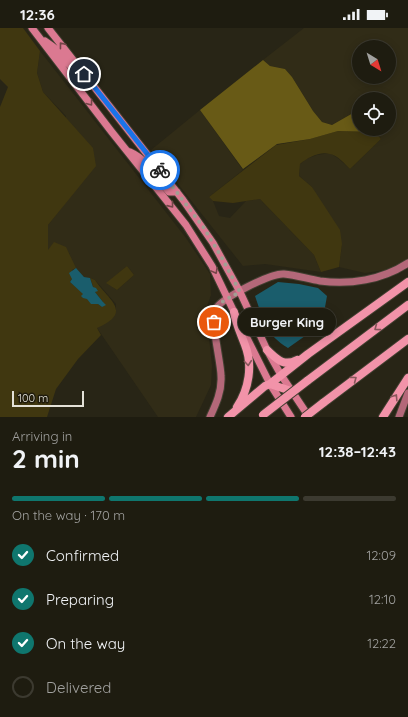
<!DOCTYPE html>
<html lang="en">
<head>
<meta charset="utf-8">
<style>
  body { margin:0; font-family:Quicksand,sans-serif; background:#2b291e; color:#f1f3f6; height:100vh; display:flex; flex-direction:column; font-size:15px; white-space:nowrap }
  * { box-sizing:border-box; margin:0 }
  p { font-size:13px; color:#a1a19f }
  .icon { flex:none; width:22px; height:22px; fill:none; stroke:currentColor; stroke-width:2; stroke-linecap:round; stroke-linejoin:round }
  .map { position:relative; height:389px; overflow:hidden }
  .details { display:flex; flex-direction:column; background:#1e1c10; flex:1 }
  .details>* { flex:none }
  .needle { width:26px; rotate:142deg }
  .buttons { position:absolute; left:352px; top:12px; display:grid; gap:8px }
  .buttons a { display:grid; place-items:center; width:44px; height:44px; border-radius:50%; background:#1e1c10; box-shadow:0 2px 10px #0003,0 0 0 1px #3c3a30; font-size:20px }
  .scale { position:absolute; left:12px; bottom:10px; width:72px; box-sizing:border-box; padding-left:4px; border:2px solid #e3e1d7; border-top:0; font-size:11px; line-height:14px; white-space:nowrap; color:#e3e1d7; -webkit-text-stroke:3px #1f1b0d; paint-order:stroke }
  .pin { position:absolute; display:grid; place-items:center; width:34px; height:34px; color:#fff; margin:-17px; border:2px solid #fff; border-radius:50%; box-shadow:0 1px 4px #0007 }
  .courier { position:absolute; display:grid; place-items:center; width:40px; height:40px; margin:-20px; border:3px solid #1a73e8; border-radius:50%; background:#fff; color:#222; box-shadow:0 1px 5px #0007 }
  .bubble { position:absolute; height:28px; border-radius:14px; background:#1e1c10; box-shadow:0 2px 10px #0003,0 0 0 1px #3c3a30; font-size:13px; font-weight:800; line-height:28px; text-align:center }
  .summary em { font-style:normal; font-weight:800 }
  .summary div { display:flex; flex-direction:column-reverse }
  .summary { display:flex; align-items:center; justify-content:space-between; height:68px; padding:0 12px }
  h1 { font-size:26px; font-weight:800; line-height:30px }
  .bar { display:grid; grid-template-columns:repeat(4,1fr); gap:6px 4px; align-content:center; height:48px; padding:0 12px }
  .bar i { height:5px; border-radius:3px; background:#3c3a30 }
  .bar .on { background:#0f766e }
  .bar p { grid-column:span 4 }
  ol { padding:0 12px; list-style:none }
  li { display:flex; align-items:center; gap:12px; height:44px }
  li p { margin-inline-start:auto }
  li .icon { padding:4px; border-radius:50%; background:#0f766e; color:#fff; stroke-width:4 }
  li:last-child { color:#a1a19f }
  li i { width:22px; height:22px; border:2px solid #3c3a30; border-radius:50% }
  .status { display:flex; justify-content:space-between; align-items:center; height:28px; padding:0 20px; background:#1e1c10; direction:ltr }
  .status svg { height:11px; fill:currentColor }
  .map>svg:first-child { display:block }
  .built { fill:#312c17; fill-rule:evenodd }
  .green { fill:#403710 }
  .forest { fill:#685a16 }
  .water { fill:#1a5d6c }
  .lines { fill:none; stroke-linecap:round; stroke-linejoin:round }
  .secondary-casing { stroke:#423f31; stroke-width:9 }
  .primary-casing { stroke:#423f31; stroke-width:9 }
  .highway-casing { stroke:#423f31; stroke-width:10 }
  .secondary { stroke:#b46879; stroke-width:7 }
  .primary { stroke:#db7991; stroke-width:7 }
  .highway { stroke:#f293a9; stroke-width:8 }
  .highway-bridge-casing { stroke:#423f31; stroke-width:10; stroke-linecap:butt }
  .highway-bridge { stroke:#f293a9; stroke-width:8 }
  .oneway { stroke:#744548 }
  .oneway2 { stroke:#88575b }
  .done { stroke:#a29f93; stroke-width:4; stroke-dasharray:0 7.2 }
  .route { stroke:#1a73e8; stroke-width:5 }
</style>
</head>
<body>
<div class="status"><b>12:36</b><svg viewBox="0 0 49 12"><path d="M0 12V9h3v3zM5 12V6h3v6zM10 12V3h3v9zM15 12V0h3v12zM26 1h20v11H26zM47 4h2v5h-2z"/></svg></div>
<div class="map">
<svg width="408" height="389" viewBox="0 0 408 389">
  <rect width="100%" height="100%" fill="#282516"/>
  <path class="built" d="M304 0H408V232L392 241 365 245 339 239 342 216 312 159 299 148 300 136 306 131 317 127 330 125 339 131 350 141 381 111 372 101H389V71H359V89L353 85 332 97 322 94 313 83 292 49 285 41 270 38 263 32ZM359 19H389V49H359Z
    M40 23 186 210 210 246 211 267 206 281 212 338 211 357 196 389H158L97 300 116 283V276L95 252 84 249 79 244 73 237 69 225 48 223V197L66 174V88L43 64 37 45ZM127 238 134 247 117 262 107 255Z
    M200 82 243 142 209 169 213 173 219 188 230 190 246 173 260 171 314 227 321 244 265 236 243 238 151 122Z"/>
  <path class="green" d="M0 0H23L40 23 37 45 43 64 93 120 96 138 48 197V222L54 214 66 219 76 240 72 242V251L70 254 84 266 91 275 98 276 102 279 103 274 95 264 90 250 95 252C108 272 134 284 97 300L101 307 78 331 56 361 47 389H0V79L8 59 0 51Z
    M338 103 375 104 381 111 350 141C345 136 337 127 330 126 320 123 307 130 300 136L299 148 312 159 340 202 342 216 339 239 321 244 314 227 260 171 233 175 213 173 209 169 276 117 310 111Z
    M127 238 134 247 117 262 106 255Z"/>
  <path class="forest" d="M263 32 270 38 285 41 292 49 313 83 322 94 332 97 353 85 359 89V101H372L375 104 338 103 310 111 277 116 243 141 200 82Z"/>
  <path class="water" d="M76 240 84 249 90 250 93 259 96 260 98 263 95 264 103 274 106 277 102 279 98 276H91L87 271 83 270 81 268 83 266 70 254 72 251 69 245Z
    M278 254 299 256 318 260 327 268 322 296 288 320C266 307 263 291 255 268Z"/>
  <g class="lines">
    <defs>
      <path id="secondary" d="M210 389C216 376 222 363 221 348 221 334 210 293 215 282 221 270 271 245 284 246 296 247 308 251 320 253 350 257 382 252 408 235
        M399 389 408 365"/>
      <path id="primary" d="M32 0 111 103 186 197 212 238 236 288
        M48 0 183 172 213 215 240 264 267 322 281 347 309 389
        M45 13C49 16 54 19 58 23 66 31 70 43 82 43
        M130 124C148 132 156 149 169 164H177
        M242 300 270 356 291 389"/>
      <path id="highway" d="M234 284C236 296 241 306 245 317 253 337 249 361 237 379
        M267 322C277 331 283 339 297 332
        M307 353 408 277
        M270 356 291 363
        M323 375 408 311
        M228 389 265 358 270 356 308 326 408 254
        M383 389 408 350"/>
    </defs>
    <use href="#secondary" class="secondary-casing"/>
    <use href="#primary" class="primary-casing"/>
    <use href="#highway" class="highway-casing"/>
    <use href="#secondary" class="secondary"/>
    <use href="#primary" class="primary"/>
    <use href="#highway" class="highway"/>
    <defs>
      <path id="highway-bridge" d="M263 387 307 353
        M305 389 323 375"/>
    </defs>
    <use href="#highway-bridge" class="highway-bridge-casing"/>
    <use href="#highway-bridge" class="highway-bridge"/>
  </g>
  <defs><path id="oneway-chevron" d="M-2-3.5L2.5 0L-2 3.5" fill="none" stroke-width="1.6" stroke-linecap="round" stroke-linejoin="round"/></defs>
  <g class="oneway">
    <use href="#oneway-chevron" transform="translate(62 17) rotate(-128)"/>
    <use href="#oneway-chevron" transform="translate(90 75) rotate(53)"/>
    <use href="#oneway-chevron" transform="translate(171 177) rotate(51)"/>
    <use href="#oneway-chevron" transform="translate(215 243) rotate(62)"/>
  </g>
  <g class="oneway2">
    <use href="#oneway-chevron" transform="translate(377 300) rotate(143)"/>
    <use href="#oneway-chevron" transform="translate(248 335) rotate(85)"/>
    <use href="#oneway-chevron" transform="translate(354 351) rotate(-37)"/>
    <use href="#oneway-chevron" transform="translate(395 369) rotate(-57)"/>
  </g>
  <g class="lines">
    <path class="done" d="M160 142 204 200 222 230 240 264C224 273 214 274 214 294"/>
    <path class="route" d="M84 46 160 142"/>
  </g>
</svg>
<div class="buttons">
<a><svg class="needle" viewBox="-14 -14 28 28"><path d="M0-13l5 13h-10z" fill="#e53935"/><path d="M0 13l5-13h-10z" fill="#a1a19f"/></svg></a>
<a><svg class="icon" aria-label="locate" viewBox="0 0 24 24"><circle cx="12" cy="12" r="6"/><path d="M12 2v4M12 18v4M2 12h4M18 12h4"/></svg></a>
</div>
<div class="scale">100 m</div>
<div class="pin" style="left:214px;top:294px;background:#ea580c"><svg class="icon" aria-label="bag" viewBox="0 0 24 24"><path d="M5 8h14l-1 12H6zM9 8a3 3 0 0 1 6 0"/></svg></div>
<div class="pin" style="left:84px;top:46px;background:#1f2937"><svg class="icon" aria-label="home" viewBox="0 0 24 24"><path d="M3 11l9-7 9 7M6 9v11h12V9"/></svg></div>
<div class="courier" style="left:160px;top:142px"><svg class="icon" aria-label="bike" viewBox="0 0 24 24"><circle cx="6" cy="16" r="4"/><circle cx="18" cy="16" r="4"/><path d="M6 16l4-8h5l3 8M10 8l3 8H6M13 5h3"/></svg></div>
<div class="bubble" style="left:238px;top:280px;width:98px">Burger King</div>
</div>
<section class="details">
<div class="summary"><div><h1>2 min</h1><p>Arriving in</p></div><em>12:38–12:43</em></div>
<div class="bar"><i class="on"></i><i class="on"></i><i class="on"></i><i></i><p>On the way · 170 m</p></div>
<ol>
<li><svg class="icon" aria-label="check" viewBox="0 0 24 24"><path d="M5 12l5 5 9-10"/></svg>Confirmed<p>12:09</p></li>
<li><svg class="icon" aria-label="check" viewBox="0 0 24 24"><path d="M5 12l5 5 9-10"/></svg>Preparing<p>12:10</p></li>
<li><svg class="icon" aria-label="check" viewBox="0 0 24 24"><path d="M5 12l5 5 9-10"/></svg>On the way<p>12:22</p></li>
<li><i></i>Delivered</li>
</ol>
</section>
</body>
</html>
